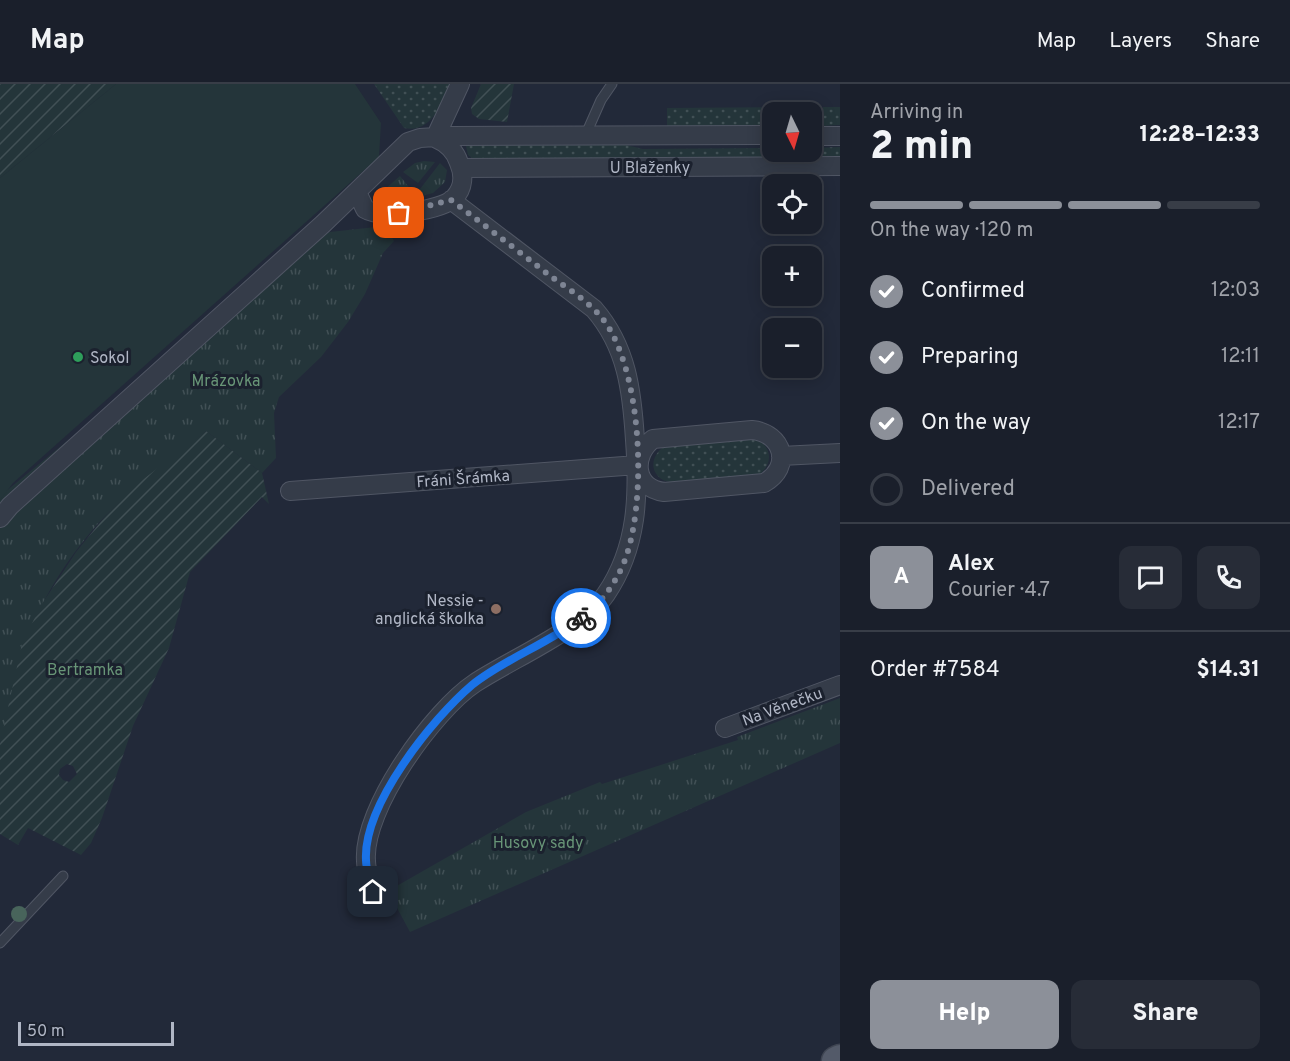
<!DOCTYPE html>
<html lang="en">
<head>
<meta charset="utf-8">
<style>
  body { margin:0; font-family:Overpass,sans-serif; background:#272c37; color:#f1f3f6; height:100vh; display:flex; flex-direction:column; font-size:22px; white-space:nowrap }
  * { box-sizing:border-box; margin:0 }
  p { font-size:20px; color:#9fa2a9 }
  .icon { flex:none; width:33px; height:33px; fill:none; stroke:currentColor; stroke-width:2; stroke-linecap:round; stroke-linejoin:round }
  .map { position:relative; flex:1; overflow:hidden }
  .side { display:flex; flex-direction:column; background:#1a1f2b; width:450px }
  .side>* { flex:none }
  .needle { width:39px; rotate:175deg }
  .controls { position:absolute; left:762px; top:18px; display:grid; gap:12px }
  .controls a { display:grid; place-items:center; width:60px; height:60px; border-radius:12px; background:#1a1f2b; box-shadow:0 3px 15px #0003,0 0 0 2px #383d47; font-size:30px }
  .scale { position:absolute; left:18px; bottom:15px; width:156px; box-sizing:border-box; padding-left:6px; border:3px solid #b0b6c5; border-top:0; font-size:16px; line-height:21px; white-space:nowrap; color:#b0b6c5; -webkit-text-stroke:4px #1b212e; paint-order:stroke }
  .pin { position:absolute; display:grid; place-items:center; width:51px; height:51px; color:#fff; margin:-26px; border-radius:12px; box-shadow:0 3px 9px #0006 }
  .courier { position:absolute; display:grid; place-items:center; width:60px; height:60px; margin:-30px; border:4px solid #1a73e8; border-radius:50%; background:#fff; color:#222; box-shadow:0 2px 8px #0007 }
  .overview em { font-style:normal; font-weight:800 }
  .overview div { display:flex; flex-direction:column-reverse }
  .overview { display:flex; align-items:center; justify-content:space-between; height:102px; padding:0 30px }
  h1 { font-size:39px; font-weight:800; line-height:45px }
  .bar { display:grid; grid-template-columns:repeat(4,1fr); gap:9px 6px; align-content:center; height:72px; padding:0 30px }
  .bar i { height:8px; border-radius:4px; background:#383d47 }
  .bar .current { background:#8c9099 }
  .bar p { grid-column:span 4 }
  .line { display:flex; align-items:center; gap:15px; padding:0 30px; border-top:2px solid #383d47 }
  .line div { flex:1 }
  .round { display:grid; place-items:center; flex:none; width:63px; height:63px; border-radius:12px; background:#272c37 }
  ol { padding:0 30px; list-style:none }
  li { display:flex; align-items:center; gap:18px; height:66px }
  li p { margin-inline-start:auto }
  li .icon { padding:6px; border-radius:50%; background:#8c9099; color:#fff; stroke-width:4 }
  li:last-child { color:#9fa2a9 }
  li i { width:33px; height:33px; border:3px solid #383d47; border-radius:50% }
  .cta { display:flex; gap:12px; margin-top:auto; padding:12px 30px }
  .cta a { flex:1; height:69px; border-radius:12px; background:#8c9099; color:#fff; font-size:24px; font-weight:800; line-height:69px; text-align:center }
  .cta a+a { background:#272c37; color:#f1f3f6 }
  header { display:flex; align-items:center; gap:36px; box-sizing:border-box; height:84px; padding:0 30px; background:#1a1f2b; border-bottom:2px solid #383d47 }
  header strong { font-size:28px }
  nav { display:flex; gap:33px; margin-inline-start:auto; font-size:21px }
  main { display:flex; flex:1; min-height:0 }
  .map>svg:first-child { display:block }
  .grass { fill:url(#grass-dots) }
  .park { fill:url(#park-tufts) }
  .garden { fill:url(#garden-furrows); fill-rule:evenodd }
  .pitch { fill:#24353a }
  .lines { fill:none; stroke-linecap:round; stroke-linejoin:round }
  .service-casing { stroke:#505664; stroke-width:11 }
  .minor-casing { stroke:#505664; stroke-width:20 }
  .primary-casing { stroke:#3f4552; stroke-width:31 }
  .service { stroke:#353c49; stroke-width:9 }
  .minor { stroke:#353c49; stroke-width:18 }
  .primary { stroke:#535a69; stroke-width:28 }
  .tree { fill:#48645b }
  .done { stroke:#7e8594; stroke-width:6; stroke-dasharray:0 10.8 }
  .route { stroke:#1a73e8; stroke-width:8 }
  .leisure-dot { fill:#2e9e5b; stroke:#1b212e; stroke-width:2 }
  .education-dot { fill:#8d6e63; stroke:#1b212e; stroke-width:2 }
  .labels { text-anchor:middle; stroke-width:6; stroke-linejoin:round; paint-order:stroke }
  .street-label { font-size:16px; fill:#b0b6c5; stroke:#1b212e }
  .poi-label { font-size:16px; fill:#b0b6c5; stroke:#1b212e; text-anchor:start }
  .park-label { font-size:16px; fill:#689577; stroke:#1b212e }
</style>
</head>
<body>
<header>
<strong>Map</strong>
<nav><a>Map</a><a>Layers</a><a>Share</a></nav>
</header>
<main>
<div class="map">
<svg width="840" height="977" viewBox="0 0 840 977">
  <defs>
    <pattern id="grass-dots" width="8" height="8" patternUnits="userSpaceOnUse" patternTransform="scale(1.5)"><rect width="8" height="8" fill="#24353a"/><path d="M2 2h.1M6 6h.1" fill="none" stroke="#415055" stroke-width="1.8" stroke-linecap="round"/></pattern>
    <pattern id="park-tufts" width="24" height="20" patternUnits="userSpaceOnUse" patternTransform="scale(1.5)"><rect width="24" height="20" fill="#24353a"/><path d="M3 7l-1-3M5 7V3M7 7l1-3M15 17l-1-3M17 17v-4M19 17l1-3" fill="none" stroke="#415055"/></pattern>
    <pattern id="garden-furrows" width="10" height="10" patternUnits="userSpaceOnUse" patternTransform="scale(1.5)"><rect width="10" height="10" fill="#24353a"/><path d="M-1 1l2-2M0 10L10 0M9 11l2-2" fill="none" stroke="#415055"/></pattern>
  </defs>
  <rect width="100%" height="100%" fill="#222939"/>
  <path class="grass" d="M374 0H452C441 20 431 50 404 44Z
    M778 23V28H772V42H667V24Z
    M823 23H840V41L822 42Z
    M471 55H601L643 65 772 64V68H812V64L840 63V76L476 77 468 71 466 62Z
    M758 355C774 366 772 383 756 393 739 394 675 403 663 396 644 384 656 363 673 358Z"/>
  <path class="park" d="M424 77 435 78 418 99 403 88 415 79Z
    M440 79 447 86 445 98 433 109 418 113 417 109Z
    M400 92 412 107 404 117 389 118 384 113V106Z
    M385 142 394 157 383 169 365 210 348 238 321 273 279 313 274 329 276 374 262 389 206 347C173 374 136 400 107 430 77 461 49 502 33 541L0 660V416L5 408 304 163 330 148Z
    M840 614V659L410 848 388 807 526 728 600 698 602 700 738 656 737 653Z"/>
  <path class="garden" d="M0 0H116L0 94Z
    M481 0H514L507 38 479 35 472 30 471 24Z
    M206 347 262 389 269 420 262 413 190 488 169 564 133 642 102 734 91 759 81 771 28 744 18 761 0 750V660L22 560 40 523 76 468 107 430 132 404ZM67 680 73 682 77 690 69 698 63 696 59 691 60 685Z"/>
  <path class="pitch" d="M116 0H355L381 39 379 73 13 399 0 416V94Z"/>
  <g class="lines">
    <defs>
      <path id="service" d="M586 50 601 16 612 0
        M0 859 63 792"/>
      <path id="minor" d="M812 52H840
        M435 54 460 0
        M461 84 840 82
        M357 108 365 125C381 135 441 127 454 114 464 104 464 91 459 79 455 66 447 59 435 54
        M752 346C783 349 793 383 764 399L664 408C633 404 632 371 653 355Z
        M781 372 840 369
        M290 407 637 381
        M0 434 10 422 323 140 408 58 420 54 452 52 772 51
        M725 644 840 601
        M373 808C371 798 366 787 366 777 362 725 434 626 475 599 513 574 581 546 606 510 638 463 639 410 635 356 632 307 627 263 594 225L451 116"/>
      <path id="primary" d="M836 977 840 975"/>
    </defs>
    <use href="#service" class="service-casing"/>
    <use href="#minor" class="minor-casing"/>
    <use href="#primary" class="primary-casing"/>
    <use href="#service" class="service"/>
    <use href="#minor" class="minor"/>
    <use href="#primary" class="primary"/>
  </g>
  <circle class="tree" cx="19" cy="830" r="8"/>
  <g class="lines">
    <path class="done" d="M399 129 451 116C484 141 517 166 549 191 567 204 588 217 602 234 643 285 648 422 623 481 613 503 600 520 581 534"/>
    <path class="route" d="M373 808C371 798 366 787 366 776 363 721 432 635 472 601 504 575 548 560 581 534"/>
  </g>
  <circle class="leisure-dot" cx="78" cy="273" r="6"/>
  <circle class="education-dot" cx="496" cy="525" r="6"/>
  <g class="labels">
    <g class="street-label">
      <text x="650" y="89">U Blaženky</text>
      <text transform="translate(463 394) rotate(-4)" y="6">Fráni Šrámka</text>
      <text transform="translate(782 622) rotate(-20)" y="6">Na Věnečku</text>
    </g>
    <g class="poi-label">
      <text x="90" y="279">Sokol</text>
      <text x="484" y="522" text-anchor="end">Nessie -<tspan x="484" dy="18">anglická školka</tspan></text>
    </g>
    <g class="park-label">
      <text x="226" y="302">Mrázovka</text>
      <text x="85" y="591">Bertramka</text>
      <text x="538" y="764">Husovy sady</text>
    </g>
  </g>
</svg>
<div class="controls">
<a><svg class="needle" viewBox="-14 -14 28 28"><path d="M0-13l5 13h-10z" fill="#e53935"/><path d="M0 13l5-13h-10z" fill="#9fa2a9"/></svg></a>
<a><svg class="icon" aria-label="locate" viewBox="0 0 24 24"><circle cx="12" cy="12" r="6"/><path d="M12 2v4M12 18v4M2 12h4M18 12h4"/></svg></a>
<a>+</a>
<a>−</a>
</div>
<div class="scale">50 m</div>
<div class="pin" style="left:399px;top:129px;background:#ea580c"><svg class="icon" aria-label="bag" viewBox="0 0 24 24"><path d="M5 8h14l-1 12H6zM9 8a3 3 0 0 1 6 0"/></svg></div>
<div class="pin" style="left:373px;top:808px;background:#1f2937"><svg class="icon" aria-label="home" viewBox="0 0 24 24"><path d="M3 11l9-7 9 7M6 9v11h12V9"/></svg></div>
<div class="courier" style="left:581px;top:534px"><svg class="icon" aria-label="bike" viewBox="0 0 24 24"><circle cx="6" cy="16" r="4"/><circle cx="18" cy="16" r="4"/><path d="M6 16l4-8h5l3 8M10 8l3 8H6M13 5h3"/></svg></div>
</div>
<section class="side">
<div class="overview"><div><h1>2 min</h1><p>Arriving in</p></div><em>12:28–12:33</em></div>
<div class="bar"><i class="current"></i><i class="current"></i><i class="current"></i><i></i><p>On the way · 120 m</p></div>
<ol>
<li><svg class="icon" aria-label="check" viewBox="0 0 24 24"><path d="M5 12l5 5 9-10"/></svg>Confirmed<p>12:03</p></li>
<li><svg class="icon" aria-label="check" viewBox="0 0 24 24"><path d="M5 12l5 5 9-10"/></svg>Preparing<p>12:11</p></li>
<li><svg class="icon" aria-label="check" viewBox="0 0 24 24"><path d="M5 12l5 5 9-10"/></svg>On the way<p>12:17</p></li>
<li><i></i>Delivered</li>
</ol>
<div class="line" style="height:108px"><b class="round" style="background:#8c9099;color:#fff">A</b><div><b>Alex</b><p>Courier · 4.7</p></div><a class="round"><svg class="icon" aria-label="chat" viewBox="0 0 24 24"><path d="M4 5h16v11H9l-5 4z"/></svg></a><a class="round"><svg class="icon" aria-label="phone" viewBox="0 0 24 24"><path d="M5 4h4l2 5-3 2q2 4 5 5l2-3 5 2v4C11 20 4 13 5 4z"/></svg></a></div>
<div class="line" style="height:78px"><div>Order #7584</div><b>$14.31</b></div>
<div class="cta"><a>Help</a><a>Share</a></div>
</section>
</main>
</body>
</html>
